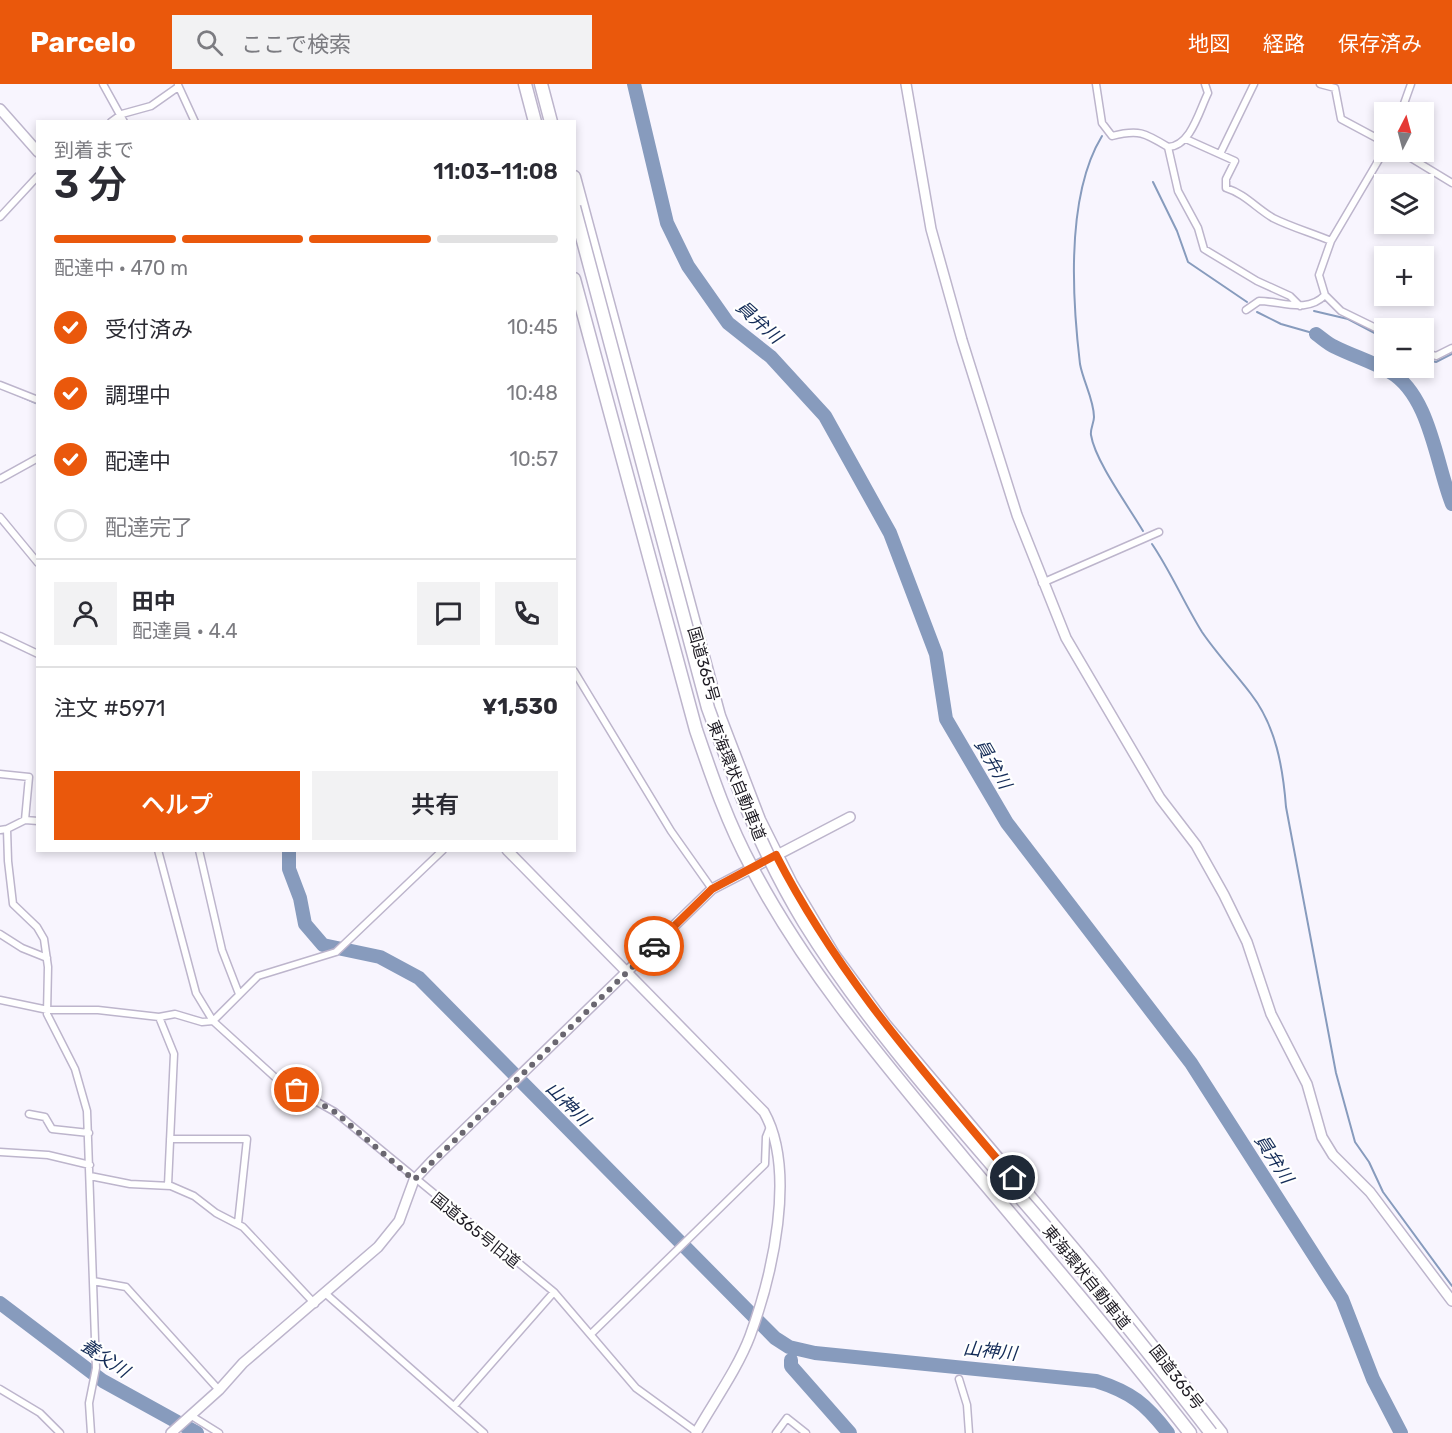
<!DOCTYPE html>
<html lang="ja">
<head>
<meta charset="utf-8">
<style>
  body { margin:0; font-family:Rubik,"Noto Sans JP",sans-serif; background:#f2f2f3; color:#2b2b33; height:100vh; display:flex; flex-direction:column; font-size:22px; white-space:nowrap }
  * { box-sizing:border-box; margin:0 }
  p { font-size:20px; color:#7c7c81 }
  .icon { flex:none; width:33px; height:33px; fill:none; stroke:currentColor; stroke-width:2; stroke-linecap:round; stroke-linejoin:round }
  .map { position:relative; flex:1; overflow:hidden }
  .drawer { position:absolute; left:36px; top:36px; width:540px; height:732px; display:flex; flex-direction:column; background:#fff; border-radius:0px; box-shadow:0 3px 9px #0003 }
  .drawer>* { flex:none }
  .needle { width:39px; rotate:6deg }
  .buttons { position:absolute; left:1374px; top:18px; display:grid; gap:12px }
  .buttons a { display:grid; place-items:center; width:60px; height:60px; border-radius:0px; background:#fff; box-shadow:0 3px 9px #0003; font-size:30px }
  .pin { position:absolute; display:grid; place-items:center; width:51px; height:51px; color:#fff; margin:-26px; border:3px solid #fff; border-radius:50%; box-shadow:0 2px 6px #0007 }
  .courier { position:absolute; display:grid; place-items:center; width:60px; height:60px; margin:-30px; border:4px solid #ea580c; border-radius:50%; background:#fff; color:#222; box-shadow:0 2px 8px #0007 }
  .head em { font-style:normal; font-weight:600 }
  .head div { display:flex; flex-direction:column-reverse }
  .head { display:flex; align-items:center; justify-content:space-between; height:102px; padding:0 18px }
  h1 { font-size:39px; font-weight:600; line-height:45px }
  .bar { display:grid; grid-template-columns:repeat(4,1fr); gap:9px 6px; align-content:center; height:72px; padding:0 18px }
  .bar i { height:8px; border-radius:4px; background:#e1e1e2 }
  .bar .selected { background:#ea580c }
  .bar p { grid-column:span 4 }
  .line { display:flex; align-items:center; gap:15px; padding:0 18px; border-top:2px solid #e1e1e2 }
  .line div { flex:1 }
  .round { display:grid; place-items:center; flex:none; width:63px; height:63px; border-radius:0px; background:#f2f2f3 }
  ol { padding:0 18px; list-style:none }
  li { display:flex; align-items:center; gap:18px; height:66px }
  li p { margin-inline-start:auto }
  li .icon { padding:6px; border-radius:50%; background:#ea580c; color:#fff; stroke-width:4 }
  li:last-child { color:#7c7c81 }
  li i { width:33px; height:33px; border:3px solid #e1e1e2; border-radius:50% }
  .action { display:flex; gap:12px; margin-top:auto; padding:12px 18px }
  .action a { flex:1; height:69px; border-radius:0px; background:#ea580c; color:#fff; font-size:24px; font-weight:600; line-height:69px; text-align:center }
  .action a+a { background:#f2f2f3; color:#2b2b33 }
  header { display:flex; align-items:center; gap:36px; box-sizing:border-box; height:84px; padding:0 30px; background:#ea580c; color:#fff }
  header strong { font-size:28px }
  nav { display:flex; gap:33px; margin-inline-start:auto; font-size:21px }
  .search { width:420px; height:54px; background:#f2f2f3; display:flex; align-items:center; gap:15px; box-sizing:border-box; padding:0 21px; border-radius:0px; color:#7c7c81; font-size:22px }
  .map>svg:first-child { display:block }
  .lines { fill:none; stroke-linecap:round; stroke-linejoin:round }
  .stream { stroke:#879bbd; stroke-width:2 }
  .river { stroke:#879bbd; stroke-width:14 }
  .street-casing { stroke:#bdb5cc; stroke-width:9 }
  .secondary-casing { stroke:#bdb5cc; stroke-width:12 }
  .highway-casing { stroke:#bdb5cc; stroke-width:15 }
  .street { stroke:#fff; stroke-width:6 }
  .secondary { stroke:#fff; stroke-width:9 }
  .highway { stroke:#fff; stroke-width:12 }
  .highway-bridge-casing { stroke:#bdb5cc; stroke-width:15; stroke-linecap:butt }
  .highway-bridge { stroke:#fff; stroke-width:12 }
  .done { stroke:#6a6770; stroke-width:6; stroke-dasharray:0 10.8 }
  .route { stroke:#ea580c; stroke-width:8 }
  .labels { text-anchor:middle; stroke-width:4.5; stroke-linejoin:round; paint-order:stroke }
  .street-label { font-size:16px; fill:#1e1b23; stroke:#fff }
  .water-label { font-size:18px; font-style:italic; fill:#132b57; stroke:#fff }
</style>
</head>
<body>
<header>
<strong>Parcelo</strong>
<div class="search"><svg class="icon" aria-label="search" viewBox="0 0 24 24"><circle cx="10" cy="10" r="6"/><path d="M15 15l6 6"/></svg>ここで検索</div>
<nav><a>地図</a><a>経路</a><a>保存済み</a></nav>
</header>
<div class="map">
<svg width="1452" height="1349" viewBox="0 0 1452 1349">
  <rect width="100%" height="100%" fill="#f8f5fe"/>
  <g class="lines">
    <path class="stream" d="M1102 52C1066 111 1072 213 1080 280 1083 297 1094 316 1094 333 1094 339 1090 345 1091 351 1095 377 1129 423 1143 447
      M1153 98 1177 147 1188 178 1247 218
      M1314 227 1348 235 1384 254
      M1257 228 1281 240 1316 250
      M1424 275 1436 278 1452 270
      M11 308 38 320
      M1152 460C1171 488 1184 519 1202 548 1217 570 1235 589 1251 610 1276 642 1283 684 1286 723L1336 989 1355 1058 1369 1078 1383 1108 1452 1202"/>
    <path class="river" d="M634 0 667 139 688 182 728 239 771 273 825 332 890 449 936 570 946 635 1007 739 1191 979 1342 1215 1373 1295 1401 1349
      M1316 250C1322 254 1328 260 1335 263 1353 272 1373 278 1390 288 1430 311 1436 380 1452 420
      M289 766V785L300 814 305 840 323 861 380 873 419 894 775 1254 789 1263 815 1269 1096 1297C1131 1308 1146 1320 1168 1349
      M0 1219 103 1297 197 1349
      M791 1276V1282L850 1349"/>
    <defs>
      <path id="street" d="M103 0 124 38
        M1096 0 1102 39 1112 52C1139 45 1145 49 1168 63L1178 107 1198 144 1204 165 1257 197 1290 212 1300 222
        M1320 0 1335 4 1341 35 1384 58
        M178 1 195 38
        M1401 28 1411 0
        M111 38 122 30 151 22 178 3
        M1186 55 1235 77 1226 95V104C1245 110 1256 124 1273 134 1291 143 1312 149 1331 157L1384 67
        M1168 63C1191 62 1199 27 1208 9L1205 0
        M1401 68 1452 99
        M1220 70 1254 0
        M0 133 38 92
        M1325 211 1341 227 1384 248
        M1246 226 1259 217C1281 217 1307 230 1325 211L1319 191 1331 157
        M1424 268 1436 272 1452 264
        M0 301 38 316
        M0 395 38 374
        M0 433 38 479
        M1042 499 1159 448
        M0 552 38 570
        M574 587 671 747 712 805
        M0 690 29 693 25 736
        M7 745 25 736 38 737
        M0 746 7 745 8 777 13 820 37 843 44 855 48 883 47 930 75 985 87 1027 96 1284 89 1319 91 1349
        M158 766 196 909 213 937 278 996 335 1028 554 1208 636 1304 698 1349
        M199 766 222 866 239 910
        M0 850 22 864 47 874
        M0 916 48 926H98L159 933 175 930 202 938 213 937 258 892 336 868 443 766
        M159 933 174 970 168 1101
        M29 1030 45 1033 52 1045 89 1049
        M170 1055H247L238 1139
        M0 1068 48 1071 90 1081
        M90 1092 130 1100 171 1102 194 1112 216 1129 243 1143 315 1220
        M93 1197 126 1203 219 1306
        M326 1210 484 1349
        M591 1250 765 1080 766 1053 770 1043
        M959 1295 967 1321 969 1349
        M0 1305 40 1329 60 1349
        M454 1322 554 1208
        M190 1331 219 1349
        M776 1349 787 1334 806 1349"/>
      <path id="secondary" d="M906 0 931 145 962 256 1017 431 1066 554 1160 714 1196 761 1224 811 1247 858 1271 930 1307 1000 1322 1053 1333 1071 1370 1108 1452 1217
        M0 25 38 68
        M507 766 764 1028C797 1087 772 1192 750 1252 738 1284 713 1319 696 1349
        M171 1349 219 1306 243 1279 378 1163 399 1137 414 1096 431 1078 712 805 850 733"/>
      <path id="highway" d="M525 0 535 38
        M541 0 551 38
        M574 93 719 632 759 736 791 800 834 872 884 940 1093 1188 1221 1349
        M574 195 696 646C712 693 728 740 752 784 809 892 888 983 965 1076 1041 1166 1117 1256 1190 1349"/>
    </defs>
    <use href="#street" class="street-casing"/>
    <use href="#secondary" class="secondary-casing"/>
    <use href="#highway" class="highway-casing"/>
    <use href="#street" class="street"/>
    <use href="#secondary" class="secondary"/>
    <use href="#highway" class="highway"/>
    <defs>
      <path id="highway-bridge" d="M574 123 708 624C735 698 763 771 804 838 869 943 952 1034 1032 1127 1094 1199 1153 1274 1211 1349"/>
    </defs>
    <use href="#highway-bridge" class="highway-bridge-casing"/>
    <use href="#highway-bridge" class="highway-bridge"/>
  </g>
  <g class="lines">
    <path class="done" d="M297 1006 335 1028 414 1096 654 862"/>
    <path class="route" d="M654 862 712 805 776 771C839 894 925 989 1013 1094"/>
  </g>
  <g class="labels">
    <g class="street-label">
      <text transform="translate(704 580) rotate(74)" y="6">国道365号</text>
      <text transform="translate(737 696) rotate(68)" y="6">東海環状自動車道</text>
      <text transform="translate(476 1146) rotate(39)" y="6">国道365号旧道</text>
      <text transform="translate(1087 1193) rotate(51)" y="6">東海環状自動車道</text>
      <text transform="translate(1177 1293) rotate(52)" y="6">国道365号</text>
    </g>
    <g class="water-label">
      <text transform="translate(759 238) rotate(42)" y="6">員弁川</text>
      <text transform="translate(993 680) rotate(60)" y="6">員弁川</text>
      <text transform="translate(568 1020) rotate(45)" y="6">山神川</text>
      <text transform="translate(1274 1075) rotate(57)" y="6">員弁川</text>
      <text transform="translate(990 1267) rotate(6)" y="6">山神川</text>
      <text transform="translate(105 1274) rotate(34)" y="6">養父川</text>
    </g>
  </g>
</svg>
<div class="buttons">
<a><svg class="needle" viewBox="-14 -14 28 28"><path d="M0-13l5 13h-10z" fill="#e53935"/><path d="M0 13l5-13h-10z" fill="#7c7c81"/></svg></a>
<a><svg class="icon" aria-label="layers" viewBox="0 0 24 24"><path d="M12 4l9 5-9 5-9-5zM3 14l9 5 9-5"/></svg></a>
<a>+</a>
<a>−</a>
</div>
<div class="pin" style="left:297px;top:1006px;background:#ea580c"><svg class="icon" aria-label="bag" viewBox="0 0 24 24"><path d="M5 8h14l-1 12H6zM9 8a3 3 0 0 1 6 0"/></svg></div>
<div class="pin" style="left:1013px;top:1094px;background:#1f2937"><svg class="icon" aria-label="home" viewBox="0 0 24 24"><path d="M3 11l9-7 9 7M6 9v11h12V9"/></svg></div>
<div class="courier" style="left:654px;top:862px"><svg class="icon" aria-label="car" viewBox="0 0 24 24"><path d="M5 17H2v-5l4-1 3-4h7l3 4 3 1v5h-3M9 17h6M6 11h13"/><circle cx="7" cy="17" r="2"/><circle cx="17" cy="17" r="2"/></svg></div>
<section class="drawer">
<div class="head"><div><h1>3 分</h1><p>到着まで</p></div><em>11:03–11:08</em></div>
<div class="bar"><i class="selected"></i><i class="selected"></i><i class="selected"></i><i></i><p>配達中 · 470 m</p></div>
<ol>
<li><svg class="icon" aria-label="check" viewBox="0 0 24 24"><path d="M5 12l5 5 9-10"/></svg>受付済み<p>10:45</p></li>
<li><svg class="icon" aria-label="check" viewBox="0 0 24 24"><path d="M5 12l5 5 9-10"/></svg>調理中<p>10:48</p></li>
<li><svg class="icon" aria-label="check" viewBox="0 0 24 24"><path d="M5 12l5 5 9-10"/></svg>配達中<p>10:57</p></li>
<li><i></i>配達完了</li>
</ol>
<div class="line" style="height:108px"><a class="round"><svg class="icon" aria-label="person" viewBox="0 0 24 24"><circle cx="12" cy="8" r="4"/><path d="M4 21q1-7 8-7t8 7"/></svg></a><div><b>田中</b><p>配達員 · 4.4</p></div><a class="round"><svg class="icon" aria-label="chat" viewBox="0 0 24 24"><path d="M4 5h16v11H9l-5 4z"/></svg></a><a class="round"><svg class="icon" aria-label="phone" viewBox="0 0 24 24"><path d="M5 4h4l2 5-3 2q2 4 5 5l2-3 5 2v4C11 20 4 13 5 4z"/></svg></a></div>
<div class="line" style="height:78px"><div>注文 #5971</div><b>¥1,530</b></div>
<div class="action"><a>ヘルプ</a><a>共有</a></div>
</section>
</div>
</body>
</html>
